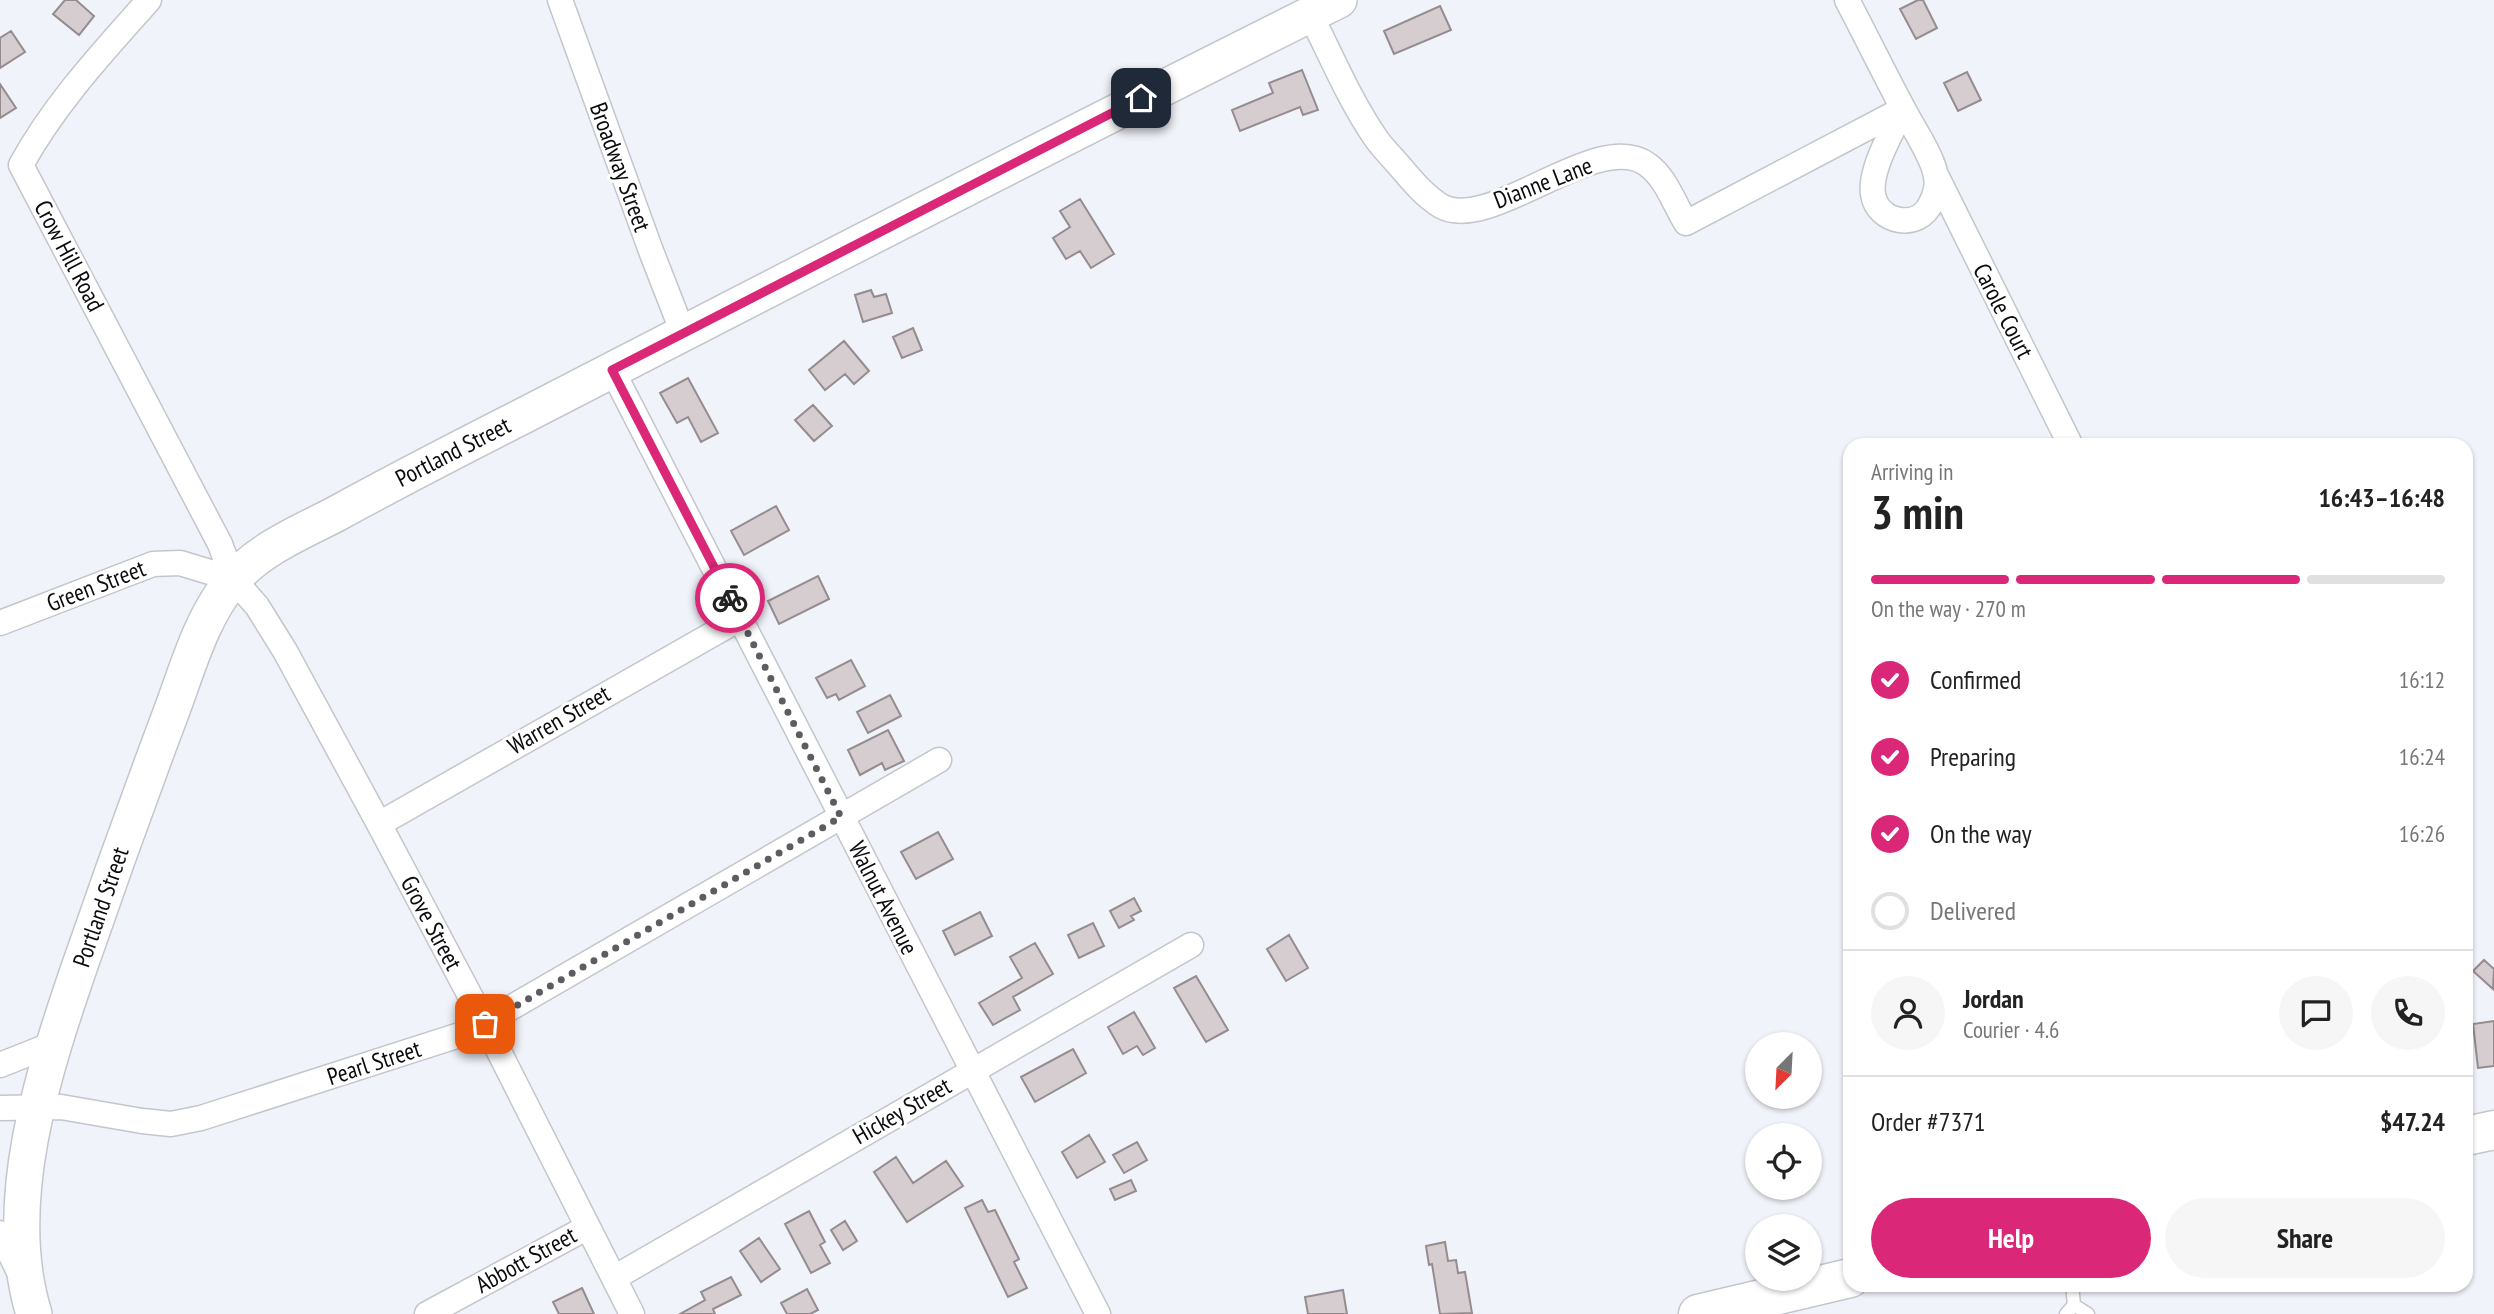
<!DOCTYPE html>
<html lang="en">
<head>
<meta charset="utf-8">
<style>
  body { margin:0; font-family:"PT Sans Narrow",sans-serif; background:#f6f6f6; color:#222; height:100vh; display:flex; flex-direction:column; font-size:26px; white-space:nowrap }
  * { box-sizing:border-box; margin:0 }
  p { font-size:23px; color:#767676 }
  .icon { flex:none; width:38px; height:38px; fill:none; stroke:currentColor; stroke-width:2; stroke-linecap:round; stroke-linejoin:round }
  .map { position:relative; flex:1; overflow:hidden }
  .side { position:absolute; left:1843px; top:438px; width:630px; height:854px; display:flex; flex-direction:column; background:#fff; border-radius:21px; box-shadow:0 2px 5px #0004 }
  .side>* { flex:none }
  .needle { width:46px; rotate:204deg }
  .fabs { position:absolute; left:1745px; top:1032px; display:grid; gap:14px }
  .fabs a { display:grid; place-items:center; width:77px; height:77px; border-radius:50%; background:#fff; box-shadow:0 2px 5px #0004; font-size:35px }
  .pin { position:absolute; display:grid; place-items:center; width:60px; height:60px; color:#fff; margin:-30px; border-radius:14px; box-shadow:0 4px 10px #0006 }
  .courier { position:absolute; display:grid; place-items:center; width:70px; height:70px; margin:-35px; border:5px solid #db2777; border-radius:50%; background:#fff; color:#222; box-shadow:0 2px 9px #0007 }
  .overview em { font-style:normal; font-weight:700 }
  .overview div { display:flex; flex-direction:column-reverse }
  .overview { display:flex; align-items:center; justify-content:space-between; height:119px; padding:0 28px }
  h1 { font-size:46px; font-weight:700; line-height:52px }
  .bar { display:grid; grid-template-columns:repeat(4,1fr); gap:10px 7px; align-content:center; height:84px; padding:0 28px }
  .bar i { height:9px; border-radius:5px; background:#e0e0e0 }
  .bar .on { background:#db2777 }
  .bar p { grid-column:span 4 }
  .line { display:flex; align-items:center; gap:18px; padding:0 28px; border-top:2px solid #e0e0e0 }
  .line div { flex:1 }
  .round { display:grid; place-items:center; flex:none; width:74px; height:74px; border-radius:37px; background:#f6f6f6 }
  ol { padding:0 28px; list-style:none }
  li { display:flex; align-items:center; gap:21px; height:77px }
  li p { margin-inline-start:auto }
  li .icon { padding:7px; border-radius:50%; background:#db2777; color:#fff; stroke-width:4 }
  li:last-child { color:#767676 }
  li i { width:38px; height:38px; border:4px solid #e0e0e0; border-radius:50% }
  .button { display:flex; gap:14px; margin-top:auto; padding:14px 28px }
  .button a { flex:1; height:80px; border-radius:42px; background:#db2777; color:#fff; font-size:28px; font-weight:700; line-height:80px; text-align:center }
  .button a+a { background:#f6f6f6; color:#222 }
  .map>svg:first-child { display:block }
  .building { fill:#d5cdd0; stroke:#948c8f; stroke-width:2 }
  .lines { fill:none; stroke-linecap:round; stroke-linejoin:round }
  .lane-casing { stroke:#c4c6cd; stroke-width:15 }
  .street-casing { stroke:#c4c6cd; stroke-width:27 }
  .secondary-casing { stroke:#c4c6cd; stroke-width:38 }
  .highway-casing { stroke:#c4c6cd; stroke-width:41 }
  .lane { stroke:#fff; stroke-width:12 }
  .street { stroke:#fff; stroke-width:24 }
  .secondary { stroke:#fff; stroke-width:35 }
  .highway { stroke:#fff; stroke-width:38 }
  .done { stroke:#5c5c61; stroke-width:7; stroke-dasharray:0 12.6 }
  .route { stroke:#db2777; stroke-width:9 }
  .labels { text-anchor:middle; stroke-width:6; stroke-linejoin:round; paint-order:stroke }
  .street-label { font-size:24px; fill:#0b0b0e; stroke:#fff }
</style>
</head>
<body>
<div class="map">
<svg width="2494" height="1314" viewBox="0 0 2494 1314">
  <rect width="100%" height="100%" fill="#f1f3fa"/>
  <path class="building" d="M65 0H76L94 16 79 35 53 14Z
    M1918 0H1923L1937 28 1916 39 1900 9Z
    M1440 6 1451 30 1394 54 1384 31Z
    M11 31 25 52 0 68V38Z
    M1302 70 1318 110 1303 115 1300 107 1240 131 1232 110 1273 93 1269 83Z
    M1967 72 1981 100 1958 111 1944 83Z
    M0 84 16 108 0 118Z
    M1080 199 1114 254 1091 268 1080 251 1066 259 1053 238 1070 227 1060 211Z
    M871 290 874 297 886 294 892 313 863 322 855 295Z
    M913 328 922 350 902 358 893 337Z
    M844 341 869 371 854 384 845 374 825 390 809 370Z
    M688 378 718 433 701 442 688 417 677 423 660 393Z
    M813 405 832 426 814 441 795 420Z
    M776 506 789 530 744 555 731 531Z
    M818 576 829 599 779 624 768 601Z
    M851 660 865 686 839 700 836 694 827 698 816 678Z
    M890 695 901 716 868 733 857 712Z
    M888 730 904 761 885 770 882 763 860 775 848 750Z
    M938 832 953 859 916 879 901 852Z
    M1134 898 1141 911 1131 916 1134 920 1119 928 1110 911Z
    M980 912 992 936 955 955 943 931Z
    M1093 923 1104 946 1079 958 1068 935Z
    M1289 935 1308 968 1286 981 1267 949Z
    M1035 943 1053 974 1013 997 1020 1010 993 1025 979 1003 1022 978 1010 957Z
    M2484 960 2494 969 2493 989 2473 971Z
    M1196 976 1228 1030 1206 1042 1174 988Z
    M1134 1012 1155 1048 1143 1055 1137 1046 1123 1054 1108 1027Z
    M2494 1021V1066L2478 1068 2473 1024Z
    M1073 1049 1086 1073 1035 1102 1021 1077Z
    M1089 1135 1105 1162 1077 1178 1062 1152Z
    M1137 1142 1147 1160 1124 1173 1113 1155Z
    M896 1157 913 1183 946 1161 963 1186 907 1222 874 1172Z
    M1131 1180 1136 1191 1115 1200 1110 1189Z
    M982 1200 988 1212 995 1210 1019 1259 1014 1262 1027 1288 1008 1297 965 1208Z
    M809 1211 825 1242 820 1245 830 1263 811 1273 785 1224Z
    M845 1221 857 1241 843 1250 831 1230Z
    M759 1238 780 1269 761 1282 740 1251Z
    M1445 1242 1448 1261 1456 1260 1458 1273 1465 1272 1472 1313 1440 1314 1432 1264 1429 1265 1426 1246Z
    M731 1277 741 1295 713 1309 715 1314H680L705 1300 701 1292Z
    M582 1288 594 1314H559L553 1302Z
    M807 1289 818 1310 810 1314H787L781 1303Z
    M1343 1290 1347 1314H1308L1305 1297Z"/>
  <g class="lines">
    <defs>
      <path id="lane" d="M2074 1305 2088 1314
        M2066 1314 2074 1305 2072 1284"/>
      <path id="street" d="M560 0 651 251 683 333
        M1847 0C1867 38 1886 77 1906 114 1915 131 1934 159 1936 177 1938 185 1935 196 1931 203 1919 231 1877 223 1873 194 1869 170 1893 130 1903 109
        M1310 14C1331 55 1349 99 1375 137 1383 149 1394 159 1403 170 1414 183 1426 197 1441 206 1491 234 1598 127 1648 165 1666 178 1675 205 1686 223L1903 109
        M21 165 220 544 233 579 257 606 285 651 379 824 485 1024 632 1314
        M21 165C55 103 103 52 149 0
        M1937 177 2070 444
        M612 370 1098 1314
        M0 623 153 564 180 563 233 579
        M379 824 741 618
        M0 1065 53 1044
        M0 1108 61 1107 142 1121 171 1124 201 1118 469 1032 939 760
        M0 1233 21 1276
        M614 1278 1191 945
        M427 1314 588 1227"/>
      <path id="secondary" d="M34 1314C0 1204 43 1073 79 968 109 881 140 795 172 710 188 667 202 616 232 581 258 550 299 533 334 515 396 481 460 448 523 416 794 276 1066 136 1339 0"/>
      <path id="highway" d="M2466 1136 2494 1130
        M1698 1314 1850 1278"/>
    </defs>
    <use href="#lane" class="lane-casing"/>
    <use href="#street" class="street-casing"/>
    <use href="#secondary" class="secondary-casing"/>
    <use href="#highway" class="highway-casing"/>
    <use href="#lane" class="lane"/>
    <use href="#street" class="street"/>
    <use href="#secondary" class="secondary"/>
    <use href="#highway" class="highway"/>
  </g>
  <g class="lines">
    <path class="done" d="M485 1024 841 817 730 598"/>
    <path class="route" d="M730 598 612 370 1141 98"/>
  </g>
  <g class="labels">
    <g class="street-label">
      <text transform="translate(620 167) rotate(70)" y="8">Broadway Street</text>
      <text transform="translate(1543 183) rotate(-21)" y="8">Dianne Lane</text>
      <text transform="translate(69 256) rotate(62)" y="8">Crow Hill Road</text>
      <text transform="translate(2003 311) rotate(63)" y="8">Carole Court</text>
      <text transform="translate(453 452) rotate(-27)" y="8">Portland Street</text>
      <text transform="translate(96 586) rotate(-21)" y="8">Green Street</text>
      <text transform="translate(559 720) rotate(-30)" y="8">Warren Street</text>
      <text transform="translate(883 898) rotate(63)" y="8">Walnut Avenue</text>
      <text transform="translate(101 907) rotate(-71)" y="8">Portland Street</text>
      <text transform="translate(431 923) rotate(62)" y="8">Grove Street</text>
      <text transform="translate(374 1063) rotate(-18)" y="8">Pearl Street</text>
      <text transform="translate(902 1111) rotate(-30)" y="8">Hickey Street</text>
      <text transform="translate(526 1260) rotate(-29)" y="8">Abbott Street</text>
    </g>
  </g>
</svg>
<div class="fabs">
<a><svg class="needle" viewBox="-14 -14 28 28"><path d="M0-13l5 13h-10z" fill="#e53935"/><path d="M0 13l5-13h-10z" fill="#767676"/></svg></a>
<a><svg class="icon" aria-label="locate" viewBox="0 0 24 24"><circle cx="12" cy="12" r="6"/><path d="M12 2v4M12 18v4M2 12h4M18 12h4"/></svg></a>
<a><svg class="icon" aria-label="layers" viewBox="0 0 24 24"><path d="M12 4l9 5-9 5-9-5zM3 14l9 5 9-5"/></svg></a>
</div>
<div class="pin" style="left:485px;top:1024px;background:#ea580c"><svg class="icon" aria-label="bag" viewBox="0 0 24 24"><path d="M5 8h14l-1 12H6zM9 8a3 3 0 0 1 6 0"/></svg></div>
<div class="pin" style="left:1141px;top:98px;background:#1f2937"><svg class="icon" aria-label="home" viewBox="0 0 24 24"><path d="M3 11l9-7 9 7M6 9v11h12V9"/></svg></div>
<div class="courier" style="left:730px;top:598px"><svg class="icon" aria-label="bike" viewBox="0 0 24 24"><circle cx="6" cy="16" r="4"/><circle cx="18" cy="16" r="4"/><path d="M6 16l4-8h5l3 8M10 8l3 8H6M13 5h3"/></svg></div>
<section class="side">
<div class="overview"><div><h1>3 min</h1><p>Arriving in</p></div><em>16:43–16:48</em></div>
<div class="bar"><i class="on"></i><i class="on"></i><i class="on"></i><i></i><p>On the way · 270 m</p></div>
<ol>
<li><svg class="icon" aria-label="check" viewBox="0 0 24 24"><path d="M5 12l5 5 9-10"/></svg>Confirmed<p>16:12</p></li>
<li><svg class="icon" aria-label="check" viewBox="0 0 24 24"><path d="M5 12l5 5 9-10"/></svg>Preparing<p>16:24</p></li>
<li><svg class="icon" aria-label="check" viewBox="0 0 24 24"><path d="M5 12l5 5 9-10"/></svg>On the way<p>16:26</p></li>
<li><i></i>Delivered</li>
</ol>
<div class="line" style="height:126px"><a class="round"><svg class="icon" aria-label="person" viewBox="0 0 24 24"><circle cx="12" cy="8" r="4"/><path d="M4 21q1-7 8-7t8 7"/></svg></a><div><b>Jordan</b><p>Courier · 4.6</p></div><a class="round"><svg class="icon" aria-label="chat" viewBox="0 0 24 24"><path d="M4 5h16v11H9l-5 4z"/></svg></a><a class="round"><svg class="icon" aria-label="phone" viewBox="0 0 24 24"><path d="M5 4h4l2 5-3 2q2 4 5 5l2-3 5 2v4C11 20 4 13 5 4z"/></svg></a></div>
<div class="line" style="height:91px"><div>Order #7371</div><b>$47.24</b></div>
<div class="button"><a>Help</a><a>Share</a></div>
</section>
</div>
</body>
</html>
